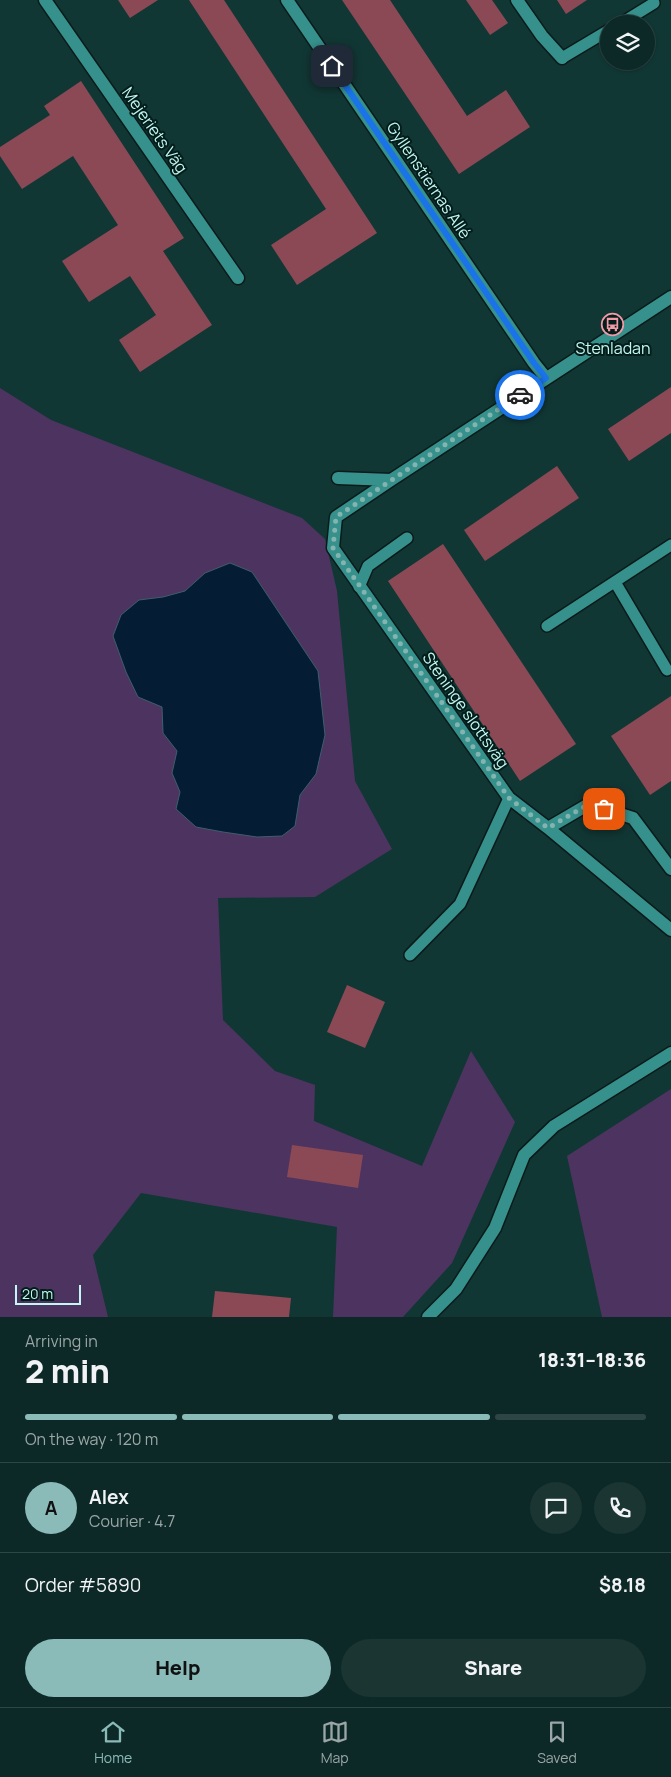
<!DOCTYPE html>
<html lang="en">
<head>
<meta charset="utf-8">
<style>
  body { margin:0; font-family:Manrope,sans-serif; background:#1b3533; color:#f1f3f6; height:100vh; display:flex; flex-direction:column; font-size:19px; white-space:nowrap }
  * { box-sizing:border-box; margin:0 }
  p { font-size:16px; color:#9aa6a7 }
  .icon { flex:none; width:28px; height:28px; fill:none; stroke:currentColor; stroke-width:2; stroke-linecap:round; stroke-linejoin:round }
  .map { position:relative; height:1317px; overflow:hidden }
  .drawer { display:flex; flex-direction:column; background:#0d2927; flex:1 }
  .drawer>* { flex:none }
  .fabs { position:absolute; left:600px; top:15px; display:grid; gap:10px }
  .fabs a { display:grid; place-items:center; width:55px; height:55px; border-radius:50%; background:#0d2927; box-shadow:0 1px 4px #0004,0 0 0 1px #2d4544; font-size:25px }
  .scale { position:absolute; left:15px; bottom:12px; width:66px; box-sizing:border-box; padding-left:5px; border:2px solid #c2f7f2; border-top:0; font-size:14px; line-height:18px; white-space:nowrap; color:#c2f7f2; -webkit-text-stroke:4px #031d1b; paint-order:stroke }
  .pin { position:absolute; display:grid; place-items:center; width:42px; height:42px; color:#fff; margin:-21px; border-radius:10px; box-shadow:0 2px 8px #0006 }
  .courier { position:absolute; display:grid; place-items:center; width:50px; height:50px; margin:-25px; border:4px solid #1a73e8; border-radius:50%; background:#fff; color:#222; box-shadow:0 1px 6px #0007 }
  .head em { font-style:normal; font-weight:800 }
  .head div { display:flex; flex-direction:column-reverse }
  .head { display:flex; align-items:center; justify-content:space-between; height:85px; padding:0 25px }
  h1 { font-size:32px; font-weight:800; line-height:38px }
  .bar { display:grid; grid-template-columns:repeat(4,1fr); gap:8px 5px; align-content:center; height:60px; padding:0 25px }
  .bar i { height:6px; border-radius:4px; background:#2d4544 }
  .bar .active { background:#8bbbb9 }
  .bar p { grid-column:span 4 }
  .line { display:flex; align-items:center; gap:12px; padding:0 25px; border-top:1px solid #2d4544 }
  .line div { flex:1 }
  .round { display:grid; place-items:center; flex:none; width:52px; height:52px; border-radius:26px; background:#1b3533 }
  .button { display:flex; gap:10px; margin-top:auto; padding:10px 25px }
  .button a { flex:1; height:58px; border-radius:30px; background:#8bbbb9; color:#111; font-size:20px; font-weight:800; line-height:58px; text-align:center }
  .button a+a { background:#1b3533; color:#f1f3f6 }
  .tab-bar { display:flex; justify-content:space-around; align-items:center; height:70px; border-top:1px solid #2d4544; background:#0d2927; font-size:14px; color:#9aa6a7 }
  .tab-bar a { display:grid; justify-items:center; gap:2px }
  .tab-bar .active { color:#8bbbb9 }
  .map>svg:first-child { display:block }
  .green { fill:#4d3360 }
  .water { fill:#051d34; stroke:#3e5e6d }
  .building { fill:#8b4955 }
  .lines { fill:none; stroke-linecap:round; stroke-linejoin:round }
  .lane-casing { stroke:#0c1b1a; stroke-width:14 }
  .street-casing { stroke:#0c1b1a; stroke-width:15 }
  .lane { stroke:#36918c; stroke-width:11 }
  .street { stroke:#36918c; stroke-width:12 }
  .done { stroke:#84b4b0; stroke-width:5; stroke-dasharray:0 9 }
  .route { stroke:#1a73e8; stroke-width:6 }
  .labels { text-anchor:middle; stroke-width:4; stroke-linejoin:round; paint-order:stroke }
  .street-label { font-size:16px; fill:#c2f7f2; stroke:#031d1b }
  .poi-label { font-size:16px; fill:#c2f7f2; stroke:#031d1b }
</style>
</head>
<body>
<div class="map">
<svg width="671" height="1317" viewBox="0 0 671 1317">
  <rect width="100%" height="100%" fill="#113734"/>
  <path class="green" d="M0 388 51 420 302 518 325 539 337 591 355 781 392 849 315 897 218 898 223 1020 275 1071 315 1085 314 1121 422 1166 471 1051 515 1122 452 1263 403 1317H333L337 1227 141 1193 93 1255 108 1317H0Z
    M671 1089V1317H602L567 1156Z"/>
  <path class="water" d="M230 563 252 572 318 671 325 735 316 774 300 795 295 826 282 836 257 837 223 832 196 827 176 809 180 792 172 773 177 751 163 733 162 707 138 697 126 672 113 636 121 615 139 600 163 597 185 591 205 573Z"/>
  <path class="building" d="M118 0H158L130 18Z
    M189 0H224L377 233 297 285 271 245 326 209Z
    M342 0H390L467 116 506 90 530 127 459 174Z
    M466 0H492L508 23 490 35Z
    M557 0H587L566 14Z
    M81 81 184 238 163 251 212 325 140 372 119 340 156 315 130 276 89 302 62 261 118 225 73 156 22 189 0 156V147L50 115 44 106Z
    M671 387V433L629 461 608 429Z
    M557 466 579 498 485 561 464 530Z
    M443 544 576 744 520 781 388 581Z
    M671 696V781L650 795 611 736Z
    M347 985 385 1002 365 1048 327 1032Z
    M292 1145 363 1155 358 1188 287 1177Z
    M215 1291 291 1298 289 1317H212Z"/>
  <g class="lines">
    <defs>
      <path id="lane" d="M620 24 654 3
        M562 58 609 30
        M615 582 667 670
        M359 587 368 566 407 538
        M547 626 671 545
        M410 955 460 904 509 798"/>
      <path id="street" d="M45 0 238 278
        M287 0 534 363 546 378
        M517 0 542 36 562 58
        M338 478 391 480 671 297
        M391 480 336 517 333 548 509 798 548 828 671 930
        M548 828 589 804 633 818 671 869
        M428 1317 456 1289 495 1228 524 1155 554 1126 671 1053"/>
    </defs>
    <use href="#lane" class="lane-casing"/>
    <use href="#street" class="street-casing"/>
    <use href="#lane" class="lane"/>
    <use href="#street" class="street"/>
  </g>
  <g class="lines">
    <path class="done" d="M520 395 336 517 333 548 509 798 548 828 589 804 604 809"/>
    <path class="route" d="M332 66 534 363 546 378 520 395"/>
  </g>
  <defs>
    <symbol id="bus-ring" viewBox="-11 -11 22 22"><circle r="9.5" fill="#031d1b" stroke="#f39aa8" stroke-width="1.5"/><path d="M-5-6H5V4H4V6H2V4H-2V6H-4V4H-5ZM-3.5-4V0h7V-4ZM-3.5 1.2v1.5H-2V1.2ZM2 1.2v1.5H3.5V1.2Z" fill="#f39aa8"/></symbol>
  </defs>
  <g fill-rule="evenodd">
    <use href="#bus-ring" x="600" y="312" width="25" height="25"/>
  </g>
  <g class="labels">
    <g class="street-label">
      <text transform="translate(155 130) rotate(55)" y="6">Mejeriets Väg</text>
      <text transform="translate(429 180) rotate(56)" y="6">Gyllenstiernas Allé</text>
      <text transform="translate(466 710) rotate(55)" y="6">Steninge slottsväg</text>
    </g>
    <g class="poi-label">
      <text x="613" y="354">Stenladan</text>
    </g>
  </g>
</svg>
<div class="fabs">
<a><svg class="icon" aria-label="layers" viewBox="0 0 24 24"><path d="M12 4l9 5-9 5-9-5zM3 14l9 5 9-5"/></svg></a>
</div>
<div class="scale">20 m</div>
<div class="pin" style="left:604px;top:809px;background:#ea580c"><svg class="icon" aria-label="bag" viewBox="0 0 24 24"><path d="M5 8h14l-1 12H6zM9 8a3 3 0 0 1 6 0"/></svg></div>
<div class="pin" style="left:332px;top:66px;background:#1f2937"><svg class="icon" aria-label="home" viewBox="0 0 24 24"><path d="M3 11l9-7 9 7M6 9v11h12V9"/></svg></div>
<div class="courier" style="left:520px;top:395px"><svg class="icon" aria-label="car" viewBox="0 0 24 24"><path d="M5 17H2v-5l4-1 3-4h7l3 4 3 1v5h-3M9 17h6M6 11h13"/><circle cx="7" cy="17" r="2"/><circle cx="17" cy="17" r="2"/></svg></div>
</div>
<section class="drawer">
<div class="head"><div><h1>2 min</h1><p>Arriving in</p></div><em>18:31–18:36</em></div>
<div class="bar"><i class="active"></i><i class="active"></i><i class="active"></i><i></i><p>On the way · 120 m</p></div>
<div class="line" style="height:90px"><b class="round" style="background:#8bbbb9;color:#111">A</b><div><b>Alex</b><p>Courier · 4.7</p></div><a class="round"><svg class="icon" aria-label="chat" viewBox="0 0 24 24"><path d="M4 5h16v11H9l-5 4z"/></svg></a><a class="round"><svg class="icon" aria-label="phone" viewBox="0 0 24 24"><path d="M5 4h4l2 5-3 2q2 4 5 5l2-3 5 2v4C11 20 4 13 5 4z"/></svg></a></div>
<div class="line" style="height:65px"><div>Order #5890</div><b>$8.18</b></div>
<div class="button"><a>Help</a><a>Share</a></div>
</section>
<nav class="tab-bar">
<a class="active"><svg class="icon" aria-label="home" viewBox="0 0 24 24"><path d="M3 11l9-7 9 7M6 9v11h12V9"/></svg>Home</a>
<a><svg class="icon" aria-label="map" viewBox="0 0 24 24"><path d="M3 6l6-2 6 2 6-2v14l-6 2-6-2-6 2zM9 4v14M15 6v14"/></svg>Map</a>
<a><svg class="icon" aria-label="saved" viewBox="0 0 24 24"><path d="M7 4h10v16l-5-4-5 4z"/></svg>Saved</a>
</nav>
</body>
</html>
